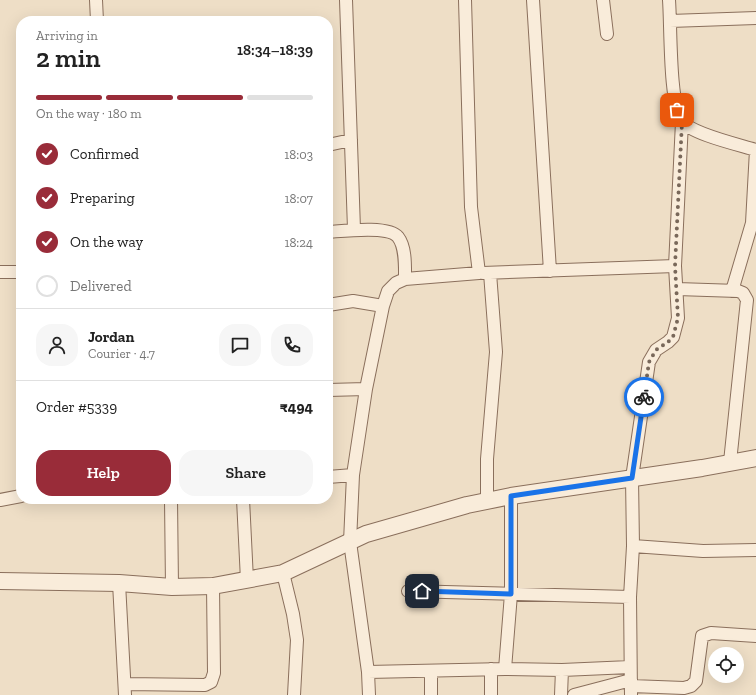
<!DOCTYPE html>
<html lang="en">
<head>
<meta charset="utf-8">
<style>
  body { margin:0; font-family:"Zilla Slab",serif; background:#f6f6f6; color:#222; height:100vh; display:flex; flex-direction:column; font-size:15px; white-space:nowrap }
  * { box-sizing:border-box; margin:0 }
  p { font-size:13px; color:#767676 }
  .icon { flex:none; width:22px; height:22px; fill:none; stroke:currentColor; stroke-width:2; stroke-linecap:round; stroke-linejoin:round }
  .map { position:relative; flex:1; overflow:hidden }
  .panel { position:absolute; left:16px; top:16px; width:317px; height:488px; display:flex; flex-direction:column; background:#fff; border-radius:16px; box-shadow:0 4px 16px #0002 }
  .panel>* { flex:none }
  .tools { position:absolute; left:708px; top:647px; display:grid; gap:8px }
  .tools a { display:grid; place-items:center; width:36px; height:36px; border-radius:50%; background:#fff; box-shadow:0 4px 16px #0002; font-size:20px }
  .pin { position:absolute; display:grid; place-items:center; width:34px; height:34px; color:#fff; margin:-17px; border-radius:8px; box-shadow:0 2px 6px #0006 }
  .courier { position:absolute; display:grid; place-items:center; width:40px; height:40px; margin:-20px; border:3px solid #1a73e8; border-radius:50%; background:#fff; color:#222; box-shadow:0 1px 5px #0007 }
  .overview em { font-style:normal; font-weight:600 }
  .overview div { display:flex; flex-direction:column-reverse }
  .overview { display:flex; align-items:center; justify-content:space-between; height:68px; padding:0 20px }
  h1 { font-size:26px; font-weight:600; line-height:30px }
  .bar { display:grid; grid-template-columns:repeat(4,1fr); gap:6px 4px; align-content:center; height:48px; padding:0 20px }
  .bar i { height:5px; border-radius:3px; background:#e0e0e0 }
  .bar .active { background:#992c39 }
  .bar p { grid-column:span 4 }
  .line { display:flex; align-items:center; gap:10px; padding:0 20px; border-top:1px solid #e0e0e0 }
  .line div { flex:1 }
  .round { display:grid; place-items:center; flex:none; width:42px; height:42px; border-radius:16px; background:#f6f6f6 }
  ol { padding:0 20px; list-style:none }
  li { display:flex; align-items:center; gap:12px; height:44px }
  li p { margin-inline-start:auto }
  li .icon { padding:4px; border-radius:50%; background:#992c39; color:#fff; stroke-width:4 }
  li:last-child { color:#767676 }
  li i { width:22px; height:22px; border:2px solid #e0e0e0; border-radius:50% }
  .cta { display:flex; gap:8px; margin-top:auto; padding:8px 20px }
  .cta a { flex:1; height:46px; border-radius:16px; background:#992c39; color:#fff; font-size:16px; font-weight:600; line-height:46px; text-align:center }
  .cta a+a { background:#f6f6f6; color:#222 }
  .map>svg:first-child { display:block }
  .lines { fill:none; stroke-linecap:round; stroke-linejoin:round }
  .minor-casing { stroke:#8a6f5c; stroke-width:14 }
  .tertiary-casing { stroke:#8a6f5c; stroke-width:18 }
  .minor { stroke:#f9ecda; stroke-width:12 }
  .tertiary { stroke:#f9ecda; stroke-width:16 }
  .done { stroke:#79685a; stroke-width:4; stroke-dasharray:0 7.2 }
  .route { stroke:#1a73e8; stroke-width:5 }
</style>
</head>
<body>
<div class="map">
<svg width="756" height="695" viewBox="0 0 756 695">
  <rect width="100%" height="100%" fill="#eedec6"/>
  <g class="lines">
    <defs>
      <path id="minor" d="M96 0 97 21
        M346 0 354 229
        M533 0 550 271
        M603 0 607 34
        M669 0C671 25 669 104 682 121 691 134 740 145 756 150
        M670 21 756 18
        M328 145 351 140
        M328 232C343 231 389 225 398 237 406 247 405 267 405 279
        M0 272H21
        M483 273 675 266
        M677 289 738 291 743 293 747 300 730 462
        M732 291 752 223 756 150
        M328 305 353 301 383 306
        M328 390 366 389
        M328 477 353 475
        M171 499 172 587
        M243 499 247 580
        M0 500 21 496
        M487 502V459L496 352 490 273
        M633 546 703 551 756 550
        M283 573 293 614 297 640 294 695
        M119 583 125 695
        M408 591 630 597
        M505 669 511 594V496
        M368 672 505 669 562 670 630 667
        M125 684 205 685 211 682 214 673 213 586
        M631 686 684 688 691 686 696 681 702 636 711 633 756 636
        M369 695 368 672 350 542 353 475 366 389 383 306 388 291 396 283 405 279 479 273 471 207 465 0
        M431 695V671
        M491 695V669
        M561 695 562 670
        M574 695 631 680
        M631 695 630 597 633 546 632 478 649 362 656 350 668 342 673 337 678 318 675 266 682 122"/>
      <path id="tertiary" d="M0 581 119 583 172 587 213 586 283 573 366 534 467 505 511 496 702 468 756 458"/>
    </defs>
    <use href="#minor" class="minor-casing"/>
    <use href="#tertiary" class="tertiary-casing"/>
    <use href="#minor" class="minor"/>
    <use href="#tertiary" class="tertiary"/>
  </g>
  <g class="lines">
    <path class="done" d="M644 397 649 362 656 350 668 342 673 337 678 318 675 266 682 122 677 110"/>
    <path class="route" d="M422 591 511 594V496L632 478 644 397"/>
  </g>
</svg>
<div class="tools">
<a><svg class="icon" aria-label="locate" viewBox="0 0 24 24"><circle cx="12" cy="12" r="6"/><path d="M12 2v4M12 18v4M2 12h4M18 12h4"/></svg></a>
</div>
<div class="pin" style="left:677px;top:110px;background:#ea580c"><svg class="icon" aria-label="bag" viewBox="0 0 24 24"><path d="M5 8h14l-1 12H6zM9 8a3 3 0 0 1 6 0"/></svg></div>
<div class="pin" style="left:422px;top:591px;background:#1f2937"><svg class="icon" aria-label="home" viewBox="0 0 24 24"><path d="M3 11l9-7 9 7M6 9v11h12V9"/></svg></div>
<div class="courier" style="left:644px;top:397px"><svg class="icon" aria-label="bike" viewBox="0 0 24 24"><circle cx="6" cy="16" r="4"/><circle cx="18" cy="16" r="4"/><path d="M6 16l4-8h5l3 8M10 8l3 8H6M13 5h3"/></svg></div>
<section class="panel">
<div class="overview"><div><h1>2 min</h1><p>Arriving in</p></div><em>18:34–18:39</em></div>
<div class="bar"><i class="active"></i><i class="active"></i><i class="active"></i><i></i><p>On the way · 180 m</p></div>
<ol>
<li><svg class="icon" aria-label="check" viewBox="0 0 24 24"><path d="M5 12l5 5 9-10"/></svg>Confirmed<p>18:03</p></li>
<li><svg class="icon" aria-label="check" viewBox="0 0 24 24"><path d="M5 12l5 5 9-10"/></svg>Preparing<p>18:07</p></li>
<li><svg class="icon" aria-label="check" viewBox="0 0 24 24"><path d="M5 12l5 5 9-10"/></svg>On the way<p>18:24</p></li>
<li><i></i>Delivered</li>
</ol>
<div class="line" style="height:72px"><a class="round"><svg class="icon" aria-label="person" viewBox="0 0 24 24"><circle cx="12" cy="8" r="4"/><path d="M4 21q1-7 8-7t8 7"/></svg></a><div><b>Jordan</b><p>Courier · 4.7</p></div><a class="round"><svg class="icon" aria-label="chat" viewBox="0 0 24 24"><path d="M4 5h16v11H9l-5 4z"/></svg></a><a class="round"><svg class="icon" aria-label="phone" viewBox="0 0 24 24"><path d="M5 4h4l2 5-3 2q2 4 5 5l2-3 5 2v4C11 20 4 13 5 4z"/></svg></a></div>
<div class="line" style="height:52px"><div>Order #5339</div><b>₹494</b></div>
<div class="cta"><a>Help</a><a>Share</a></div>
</section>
</div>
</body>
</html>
